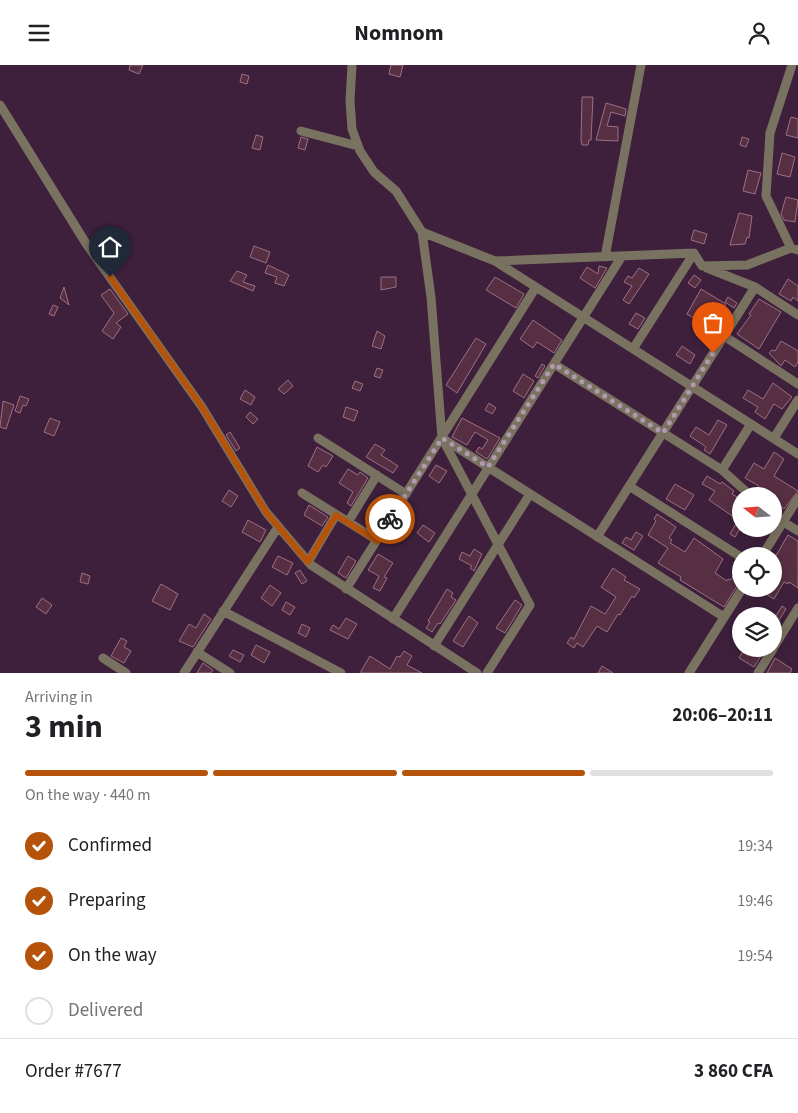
<!DOCTYPE html>
<html lang="en">
<head>
<meta charset="utf-8">
<style>
  body { margin:0; font-family:"Source Sans 3",sans-serif; background:#f2f2f2; color:#202124; height:100vh; display:flex; flex-direction:column; font-size:19px; white-space:nowrap }
  * { box-sizing:border-box; margin:0 }
  p { font-size:16px; color:#757577 }
  .icon { flex:none; width:28px; height:28px; fill:none; stroke:currentColor; stroke-width:2; stroke-linecap:round; stroke-linejoin:round }
  .map { position:relative; height:608px; overflow:hidden }
  .panel { display:flex; flex-direction:column; background:#fff; flex:1 }
  .panel>* { flex:none }
  .needle { width:32px; rotate:287deg }
  .tools { position:absolute; left:732px; top:422px; display:grid; gap:10px }
  .tools a { display:grid; place-items:center; width:50px; height:50px; border-radius:50%; background:#fff; box-shadow:0 2px 12px #0003; font-size:25px }
  .pin { position:absolute; display:grid; place-items:center; width:42px; height:42px; color:#fff; margin:-51px -21px; border-radius:50% 50% 50% 0; rotate:-45deg; box-shadow:0 0 5px #0007 }
  .pin .icon { rotate:45deg }
  .courier { position:absolute; display:grid; place-items:center; width:50px; height:50px; margin:-25px; border:4px solid #b45309; border-radius:50%; background:#fff; color:#222; box-shadow:0 1px 6px #0007 }
  .overview em { font-style:normal; font-weight:700 }
  .overview div { display:flex; flex-direction:column-reverse }
  .overview { display:flex; align-items:center; justify-content:space-between; height:85px; padding:0 25px }
  h1 { font-size:32px; font-weight:700; line-height:38px }
  .bar { display:grid; grid-template-columns:repeat(4,1fr); gap:8px 5px; align-content:center; height:60px; padding:0 25px }
  .bar i { height:6px; border-radius:4px; background:#e0e0e0 }
  .bar .on { background:#b45309 }
  .bar p { grid-column:span 4 }
  .line { display:flex; align-items:center; gap:12px; padding:0 25px; border-top:1px solid #e0e0e0 }
  .line div { flex:1 }
  ol { padding:0 25px; list-style:none }
  li { display:flex; align-items:center; gap:15px; height:55px }
  li p { margin-inline-start:auto }
  li .icon { padding:5px; border-radius:50%; background:#b45309; color:#fff; stroke-width:4 }
  li:last-child { color:#757577 }
  li i { width:28px; height:28px; border:2px solid #e0e0e0; border-radius:50% }
  header { display:flex; justify-content:space-between; align-items:center; height:65px; padding:0 25px; background:#fff; font-size:22px; font-weight:700 }
  .map>svg:first-child { display:block }
  .building { fill:#572f43; stroke:#9d6f84 }
  .lines { fill:none; stroke-linecap:round; stroke-linejoin:round }
  .minor { stroke:#7a7260; stroke-width:9 }
  .done { stroke:#b19aaf; stroke-width:5; stroke-dasharray:0 9 }
  .route { stroke:#b45309; stroke-width:6 }
</style>
</head>
<body>
<header><svg class="icon" aria-label="menu" viewBox="0 0 24 24"><path d="M4 6h16M4 12h16M4 18h16"/></svg>Nomnom<svg class="icon" aria-label="person" viewBox="0 0 24 24"><circle cx="12" cy="8" r="4"/><path d="M4 21q1-7 8-7t8 7"/></svg></header>
<div class="map">
<svg width="798" height="608" viewBox="0 0 798 608">
  <rect width="100%" height="100%" fill="#3e203c"/>
  <path class="building" d="M130 0H143L139 9 129 5Z
    M391 0H403L400 12 389 9Z
    M242 9 249 11 247 19 240 17Z
    M582 32H593L591 75H589L588 80H582L581 75Z
    M606 38 626 44 625 51 611 47 607 61 618 62V76L596 75Z
    M791 52 798 54V73L786 70Z
    M256 70 263 72 260 85 252 83Z
    M301 72 308 74 305 85 298 83Z
    M742 72 749 74 746 82 740 80Z
    M782 88 795 92 790 112 777 109Z
    M748 105 761 108 755 129 743 126Z
    M786 132 798 135 795 157 784 155 781 149Z
    M739 148 752 151 749 173 747 172 745 179 730 180Z
    M694 165 707 169 704 179 691 175Z
    M254 181 270 187 266 198 250 192Z
    M268 200 289 210 284 221 275 218 277 212 265 208Z
    M599 201 607 203 595 223 580 213 587 202 598 209Z
    M639 203 649 209 629 239 623 235 632 221 624 217 628 211 632 213Z
    M237 206 247 210 243 217 255 221 253 226 230 216Z
    M694 210 701 215 695 223 688 218Z
    M381 212H396V222L381 225Z
    M495 212 524 229 516 243 486 225Z
    M788 214 798 221V236L793 232 791 236 779 229Z
    M64 222 69 240 60 233Z
    M110 224 128 249 116 258 121 262 113 274 102 266 114 248 101 230Z
    M701 224 726 239 704 269 693 262 697 255 687 249Z
    M728 232 737 238 734 243 725 237Z
    M759 234 781 247 759 284 737 269 751 250 749 249Z
    M53 240 58 242 54 251 49 249Z
    M636 248 645 253 638 264 629 259Z
    M533 255 562 275 554 288 537 277 533 283 520 274Z
    M377 266 385 271 381 284 372 281Z
    M476 273 486 279 457 328 446 320Z
    M781 276 798 286V297L795 302 785 295 781 301 769 288 772 285 775 286Z
    M682 281 695 290 690 299 676 290Z
    M542 299 545 301 538 313 535 311Z
    M377 303 383 305 380 313 374 311Z
    M523 309 534 316 524 333 513 326Z
    M288 315 293 321 284 329 278 324Z
    M355 316 363 319 360 326 352 323Z
    M773 318 792 332 782 344 774 339 765 354 755 347 758 342 743 333 748 325 763 334Z
    M245 325 255 332 251 340 240 334Z
    M20 331 29 334 26 341 23 340 20 348 15 346Z
    M3 336 14 340 6 364 0 362Z
    M489 338 496 343 492 349 485 345Z
    M346 342 358 346 354 356 343 352Z
    M250 347 258 354 253 359 246 352Z
    M50 353 60 357 54 371 44 367Z
    M462 353 500 373 487 394 476 387 479 382 482 384 488 375 475 367 467 380 452 372Z
    M718 355 727 360 710 389 704 385 706 382 690 371 696 362 709 370Z
    M230 367 240 383 236 386 226 370Z
    M375 379 385 385 381 390 398 401 393 408 366 392Z
    M317 382 333 391 326 402 323 400 318 407 308 401Z
    M774 387 784 394 774 411 798 426 784 444 774 437V431H766L756 425 759 421 745 413 754 398 764 404Z
    M436 400 447 406 439 418 429 411Z
    M348 404 358 410 360 407 368 413 351 441 347 438 353 427 339 418Z
    M707 411 720 419 722 417 734 426 732 429 741 434V462L735 472 730 469 738 455 709 435 715 426 702 419Z
    M675 419 694 430 685 445 666 434Z
    M229 425 238 431 231 442 222 436Z
    M309 440 328 452 322 461 304 450Z
    M657 449 676 462 669 473 672 475 670 478 685 487 694 473 723 494 715 508 727 516 728 514 731 515 741 498V518L737 521 724 542 680 515 681 512 658 498 668 483 648 470 656 456 654 454Z
    M248 455 266 465 260 477 242 467Z
    M423 460 435 468 429 477 417 468Z
    M636 467 643 471 634 485 622 478 626 472 631 475Z
    M788 470 798 476V523L789 517 788 519 784 517 774 534 758 524H774V507L778 500 774 498V494Z
    M474 484 482 489 474 506 470 503 472 501 459 494 462 487 470 491Z
    M378 489 393 498 384 512 387 513 380 526 373 523 379 511 368 505Z
    M278 491 293 498 287 510 272 502Z
    M348 491 356 496 346 513 338 508Z
    M613 503 626 512 624 515 640 524 634 533 632 531 620 550 618 549 607 567 597 561 583 582 577 578 574 583 567 578 571 572 574 574 591 541 605 549 616 532 601 522Z
    M300 505 307 516 302 519 295 508Z
    M82 508 90 511 88 519 80 517Z
    M161 519 178 529 170 545 152 536Z
    M270 520 281 528 272 541 261 533Z
    M447 524 453 528 451 532 456 535 440 559 438 558 432 567 426 563 430 557 428 556Z
    M42 533 52 540 46 549 36 542Z
    M515 535 522 540 505 568 496 563Z
    M286 537 295 542 290 550 282 545Z
    M782 541 786 544 774 563V554Z
    M204 549 211 554 193 582 179 576 189 559 196 563Z
    M469 551 478 558 463 582 453 576Z
    M346 553 357 559 348 574 330 565 333 560 339 564Z
    M302 559 310 563 306 572 298 568Z
    M121 573 127 576 124 582 131 586 124 598 111 591Z
    M256 580 270 587 264 598 251 590Z
    M744 584H765L754 602 739 593Z
    M233 585 244 590 240 597 229 591Z
    M404 586 412 591 407 600 422 608H360L370 591 390 604 397 591 400 592Z
    M775 593 792 604 790 608H767Z
    M203 598 213 605 211 608H197Z
    M602 601 613 608H598Z"/>
  <g class="lines">
    <path class="minor" d="M352 0 350 36 352 64 360 86 374 107 396 126 422 167 431 232 442 373 530 540 487 608
      M0 40 87 180 202 342 266 447 311 500 477 608
      M301 66 358 81
      M422 167 495 196 798 389
      M791 183 766 131 770 68 792 0
      M605 192 641 0
      M495 196 694 188 702 201 747 200 791 183 798 185
      M707 203 755 222 798 250
      M724 271 798 319
      M633 284 694 188
      M554 299 722 405 751 431
      M318 373 406 429
      M442 373 724 552
      M774 373 798 335
      M722 405 751 359
      M629 421 741 492
      M302 428 377 475
      M774 451 798 466
      M348 457 377 410
      M597 472 755 222
      M762 491 798 433
      M308 497 336 450
      M346 524 536 222
      M223 546 341 608
      M393 554 622 191
      M434 581 530 429
      M774 582 798 543
      M197 587 230 608
      M103 593 126 608
      M184 608 278 462
      M689 608 742 524
      M758 608 773 584"/>
  </g>
  <g class="lines">
    <path class="done" d="M390 454 442 373 488 402 554 299 663 368 713 288"/>
    <path class="route" d="M110 212 202 342 266 447 308 497 336 450 377 476 390 454"/>
  </g>
</svg>
<div class="tools">
<a><svg class="needle" viewBox="-14 -14 28 28"><path d="M0-13l5 13h-10z" fill="#e53935"/><path d="M0 13l5-13h-10z" fill="#757577"/></svg></a>
<a><svg class="icon" aria-label="locate" viewBox="0 0 24 24"><circle cx="12" cy="12" r="6"/><path d="M12 2v4M12 18v4M2 12h4M18 12h4"/></svg></a>
<a><svg class="icon" aria-label="layers" viewBox="0 0 24 24"><path d="M12 4l9 5-9 5-9-5zM3 14l9 5 9-5"/></svg></a>
</div>
<div class="pin" style="left:713px;top:288px;background:#ea580c"><svg class="icon" aria-label="bag" viewBox="0 0 24 24"><path d="M5 8h14l-1 12H6zM9 8a3 3 0 0 1 6 0"/></svg></div>
<div class="pin" style="left:110px;top:212px;background:#1f2937"><svg class="icon" aria-label="home" viewBox="0 0 24 24"><path d="M3 11l9-7 9 7M6 9v11h12V9"/></svg></div>
<div class="courier" style="left:390px;top:454px"><svg class="icon" aria-label="bike" viewBox="0 0 24 24"><circle cx="6" cy="16" r="4"/><circle cx="18" cy="16" r="4"/><path d="M6 16l4-8h5l3 8M10 8l3 8H6M13 5h3"/></svg></div>
</div>
<section class="panel">
<div class="overview"><div><h1>3 min</h1><p>Arriving in</p></div><em>20:06–20:11</em></div>
<div class="bar"><i class="on"></i><i class="on"></i><i class="on"></i><i></i><p>On the way · 440 m</p></div>
<ol>
<li><svg class="icon" aria-label="check" viewBox="0 0 24 24"><path d="M5 12l5 5 9-10"/></svg>Confirmed<p>19:34</p></li>
<li><svg class="icon" aria-label="check" viewBox="0 0 24 24"><path d="M5 12l5 5 9-10"/></svg>Preparing<p>19:46</p></li>
<li><svg class="icon" aria-label="check" viewBox="0 0 24 24"><path d="M5 12l5 5 9-10"/></svg>On the way<p>19:54</p></li>
<li><i></i>Delivered</li>
</ol>
<div class="line" style="height:65px"><div>Order #7677</div><b>3 860 CFA</b></div>
</section>
</body>
</html>
